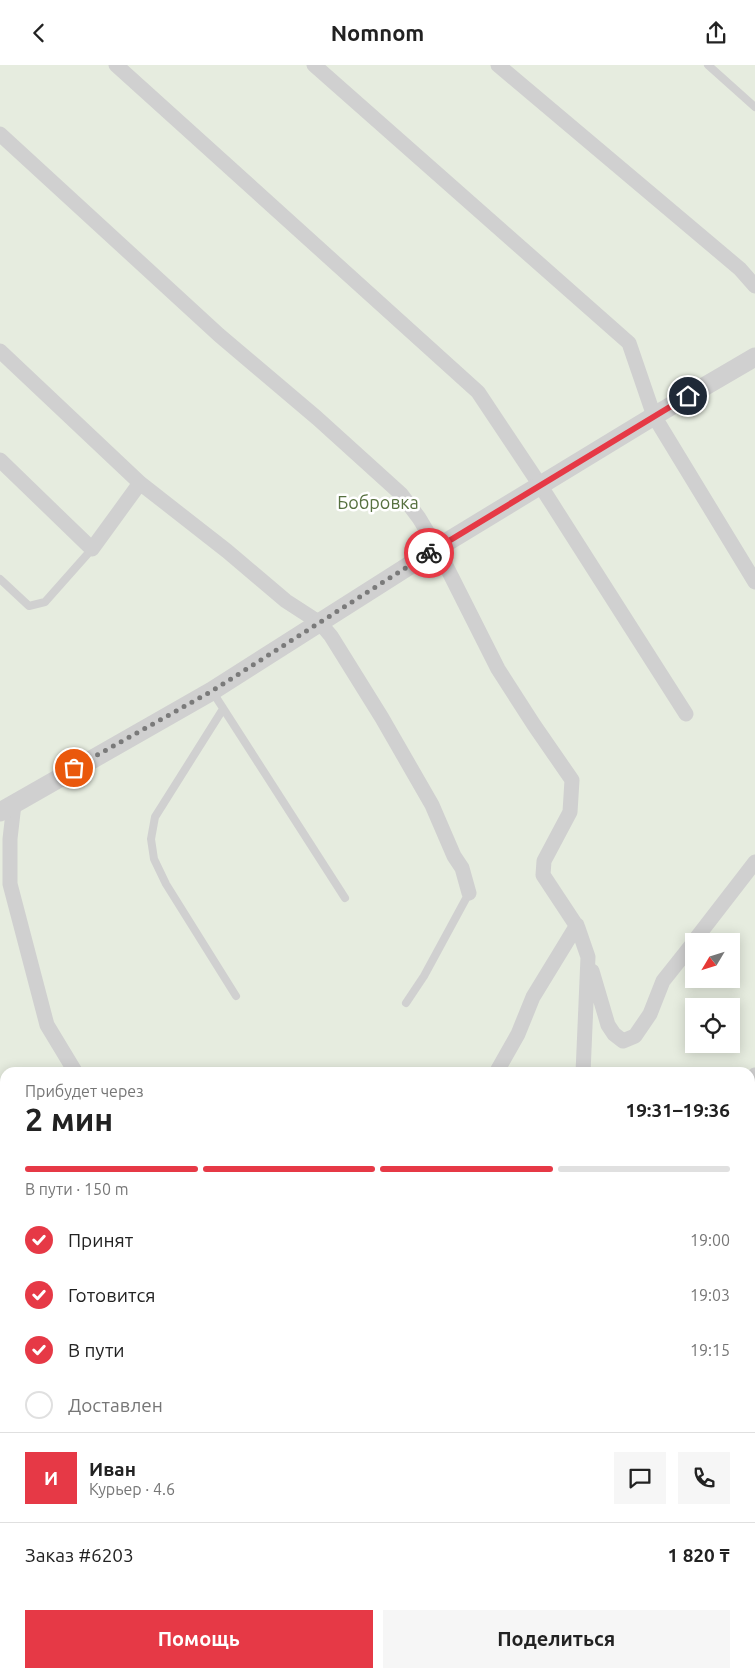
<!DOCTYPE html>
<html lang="ru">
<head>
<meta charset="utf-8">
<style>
  body { margin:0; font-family:Ubuntu,sans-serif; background:#f6f6f6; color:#222; height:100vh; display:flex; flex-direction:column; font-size:19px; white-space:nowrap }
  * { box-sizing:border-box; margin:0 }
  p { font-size:16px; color:#767676 }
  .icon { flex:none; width:28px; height:28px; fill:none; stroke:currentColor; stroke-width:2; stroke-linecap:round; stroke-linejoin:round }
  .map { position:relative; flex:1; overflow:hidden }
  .details { position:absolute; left:0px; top:1002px; width:755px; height:611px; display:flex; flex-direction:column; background:#fff; border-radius:15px 15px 0 0; box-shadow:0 2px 12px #0003 }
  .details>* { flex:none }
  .needle { width:32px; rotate:232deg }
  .buttons { position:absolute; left:685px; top:868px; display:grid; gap:10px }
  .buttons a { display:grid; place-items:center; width:55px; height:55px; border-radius:0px; background:#fff; box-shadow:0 2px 12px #0003; font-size:25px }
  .pin { position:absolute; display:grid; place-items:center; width:42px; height:42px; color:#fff; margin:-21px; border:2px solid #fff; border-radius:50%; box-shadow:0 1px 5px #0007 }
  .courier { position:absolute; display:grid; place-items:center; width:50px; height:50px; margin:-25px; border:4px solid #e63946; border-radius:50%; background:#fff; color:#222; box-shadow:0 1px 6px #0007 }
  .headline em { font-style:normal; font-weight:600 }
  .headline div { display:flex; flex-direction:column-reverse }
  .headline { display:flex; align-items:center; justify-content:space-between; height:85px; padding:0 25px }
  h1 { font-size:32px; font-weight:600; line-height:38px }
  .bar { display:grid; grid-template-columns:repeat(4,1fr); gap:8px 5px; align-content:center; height:60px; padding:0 25px }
  .bar i { height:6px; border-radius:4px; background:#e0e0e0 }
  .bar .active { background:#e63946 }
  .bar p { grid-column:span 4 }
  .line { display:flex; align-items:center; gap:12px; padding:0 25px; border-top:1px solid #e0e0e0 }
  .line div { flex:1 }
  .round { display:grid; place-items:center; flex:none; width:52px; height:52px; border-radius:0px; background:#f6f6f6 }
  ol { padding:0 25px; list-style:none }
  li { display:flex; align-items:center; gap:15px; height:55px }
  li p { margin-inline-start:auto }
  li .icon { padding:5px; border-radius:50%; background:#e63946; color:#fff; stroke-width:4 }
  li:last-child { color:#767676 }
  li i { width:28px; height:28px; border:2px solid #e0e0e0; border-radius:50% }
  .button { display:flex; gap:10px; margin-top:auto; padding:10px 25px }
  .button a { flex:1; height:58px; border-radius:0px; background:#e63946; color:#fff; font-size:20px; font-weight:600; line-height:58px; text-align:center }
  .button a+a { background:#f6f6f6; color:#222 }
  header { display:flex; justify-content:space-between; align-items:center; height:65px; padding:0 25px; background:#fff; font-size:22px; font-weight:600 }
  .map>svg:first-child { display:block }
  .green { fill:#e6ecdf; fill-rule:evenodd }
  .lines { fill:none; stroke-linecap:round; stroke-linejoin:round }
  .service { stroke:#d0d0d0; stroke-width:8 }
  .minor { stroke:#d0d0d0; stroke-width:15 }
  .tertiary { stroke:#d0d0d0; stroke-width:19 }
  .done { stroke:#7a7a7a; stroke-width:5; stroke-dasharray:0 9 }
  .route { stroke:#e63946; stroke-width:6 }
  .labels { text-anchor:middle; stroke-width:5; stroke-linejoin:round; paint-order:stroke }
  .park-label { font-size:18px; fill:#56703f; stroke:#fff }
</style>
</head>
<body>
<header><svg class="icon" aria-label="back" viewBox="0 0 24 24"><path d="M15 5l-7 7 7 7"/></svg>Nomnom<svg class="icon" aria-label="share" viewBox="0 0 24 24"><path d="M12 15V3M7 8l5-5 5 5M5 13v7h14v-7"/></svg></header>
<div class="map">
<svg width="755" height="1613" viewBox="0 0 755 1613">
  <rect width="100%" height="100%" fill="#fff"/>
  <path class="green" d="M0 0H755V1613H0ZM694 876H731V914H694ZM694 941H731V979H694ZM5 1008H750V1609H5Z"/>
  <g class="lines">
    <path class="service" d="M708 0 755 42
      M0 514 29 541 45 537 92 484
      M212 626 345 833
      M223 644 155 752 151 774 154 794 166 819 236 931
      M406 938 424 911 469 828"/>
    <path class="minor" d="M116 0 478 327 540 420 686 649
      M314 0 629 278 654 351 755 517
      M498 0 740 204 755 221
      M0 69 219 270 317 353 401 429 419 453 437 483 498 604 534 660 572 715 570 747 544 796 543 810 578 863 588 892 583 1008
      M0 286 140 418 227 486 286 536 320 558 331 571 382 653 432 740 454 791 462 803 469 828
      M0 395 92 484 140 418
      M14 739 10 774V819L47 960 76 1008
      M694 876 755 797
      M592 906 608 960 614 969 623 976 635 971 650 949 663 916 694 877
      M496 1008 518 969 533 932 577 860
      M750 1017 755 1010
      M0 1093 5 1111
      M0 1186 5 1184
      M750 1467 755 1464
      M0 1574 5 1591
      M10 1609 11 1613
      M146 1609 147 1613
      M280 1609 281 1613
      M418 1609 420 1613
      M583 1609 584 1613
      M702 1609 705 1613"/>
    <path class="tertiary" d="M0 747 212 626 437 483 654 351 755 292"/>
  </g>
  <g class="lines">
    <path class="done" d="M74 703 212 626 429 488"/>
    <path class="route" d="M429 488 688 331"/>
  </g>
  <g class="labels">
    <g class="park-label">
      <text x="378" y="444">Бобровка</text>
    </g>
  </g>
</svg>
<div class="buttons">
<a><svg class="needle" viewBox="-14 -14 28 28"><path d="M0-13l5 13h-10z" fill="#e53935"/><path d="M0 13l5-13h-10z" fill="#767676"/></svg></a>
<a><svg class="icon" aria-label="locate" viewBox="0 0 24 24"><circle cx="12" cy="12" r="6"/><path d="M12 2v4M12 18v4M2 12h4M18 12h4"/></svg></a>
</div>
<div class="pin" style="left:74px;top:703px;background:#ea580c"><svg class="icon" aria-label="bag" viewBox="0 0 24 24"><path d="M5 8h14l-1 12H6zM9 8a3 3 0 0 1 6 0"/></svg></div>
<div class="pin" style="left:688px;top:331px;background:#1f2937"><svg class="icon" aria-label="home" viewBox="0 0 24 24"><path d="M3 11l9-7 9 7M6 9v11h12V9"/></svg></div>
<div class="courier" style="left:429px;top:488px"><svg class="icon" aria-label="bike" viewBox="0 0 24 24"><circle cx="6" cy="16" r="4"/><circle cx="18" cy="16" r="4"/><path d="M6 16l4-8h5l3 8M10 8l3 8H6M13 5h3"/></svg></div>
<section class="details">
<div class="headline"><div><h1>2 мин</h1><p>Прибудет через</p></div><em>19:31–19:36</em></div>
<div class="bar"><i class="active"></i><i class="active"></i><i class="active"></i><i></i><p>В пути · 150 m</p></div>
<ol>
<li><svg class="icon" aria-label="check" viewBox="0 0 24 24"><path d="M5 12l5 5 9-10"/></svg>Принят<p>19:00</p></li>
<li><svg class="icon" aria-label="check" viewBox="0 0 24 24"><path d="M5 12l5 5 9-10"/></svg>Готовится<p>19:03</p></li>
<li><svg class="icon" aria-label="check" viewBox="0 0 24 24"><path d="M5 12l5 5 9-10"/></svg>В пути<p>19:15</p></li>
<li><i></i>Доставлен</li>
</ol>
<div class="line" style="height:90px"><b class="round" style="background:#e63946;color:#fff">И</b><div><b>Иван</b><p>Курьер · 4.6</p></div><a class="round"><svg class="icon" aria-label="chat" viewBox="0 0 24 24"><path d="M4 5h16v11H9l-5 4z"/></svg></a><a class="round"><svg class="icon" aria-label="phone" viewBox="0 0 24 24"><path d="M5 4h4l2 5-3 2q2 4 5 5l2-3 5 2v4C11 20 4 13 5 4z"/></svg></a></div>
<div class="line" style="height:65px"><div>Заказ #6203</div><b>1 820 ₸</b></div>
<div class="button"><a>Помощь</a><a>Поделиться</a></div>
</section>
</div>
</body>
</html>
